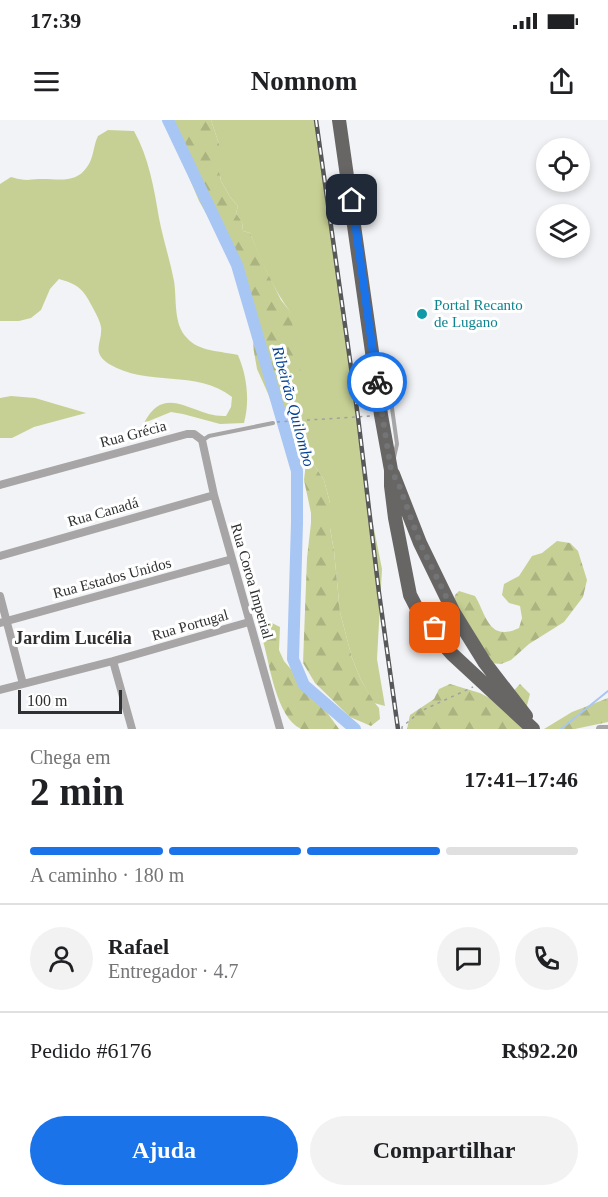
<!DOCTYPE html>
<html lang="pt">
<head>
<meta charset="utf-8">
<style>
  body { margin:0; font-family:"Times New Roman",serif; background:#f2f2f2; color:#202124; height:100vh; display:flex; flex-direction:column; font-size:22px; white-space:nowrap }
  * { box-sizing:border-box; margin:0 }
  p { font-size:20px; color:#757577 }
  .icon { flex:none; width:33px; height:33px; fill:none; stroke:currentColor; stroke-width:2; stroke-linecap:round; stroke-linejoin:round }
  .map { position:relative; height:609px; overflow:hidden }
  .details { display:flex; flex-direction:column; background:#fff; flex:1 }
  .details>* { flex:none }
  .fabs { position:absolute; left:536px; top:18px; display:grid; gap:12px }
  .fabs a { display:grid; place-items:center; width:54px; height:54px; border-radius:50%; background:#fff; box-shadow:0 3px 9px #0003; font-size:30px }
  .scale { position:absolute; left:18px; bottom:15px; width:104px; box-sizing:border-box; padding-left:6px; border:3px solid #2f3031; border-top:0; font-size:16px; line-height:21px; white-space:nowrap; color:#2f3031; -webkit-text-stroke:4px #fff; paint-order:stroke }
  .pin { position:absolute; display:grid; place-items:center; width:51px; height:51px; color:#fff; margin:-26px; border-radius:12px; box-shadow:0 3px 9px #0006 }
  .courier { position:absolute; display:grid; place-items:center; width:60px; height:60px; margin:-30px; border:4px solid #1a73e8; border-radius:50%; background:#fff; color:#222; box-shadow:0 2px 8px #0007 }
  .overview em { font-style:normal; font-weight:800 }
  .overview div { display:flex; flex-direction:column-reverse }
  .overview { display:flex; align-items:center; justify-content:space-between; height:102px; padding:0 30px }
  h1 { font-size:39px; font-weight:800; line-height:45px }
  .bar { display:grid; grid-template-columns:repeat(4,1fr); gap:9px 6px; align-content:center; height:72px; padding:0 30px }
  .bar i { height:8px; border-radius:4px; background:#e0e0e0 }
  .bar .on { background:#1a73e8 }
  .bar p { grid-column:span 4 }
  .line { display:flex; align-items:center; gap:15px; padding:0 30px; border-top:2px solid #e0e0e0 }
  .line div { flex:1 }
  .round { display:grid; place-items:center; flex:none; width:63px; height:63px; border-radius:32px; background:#f2f2f2 }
  .button { display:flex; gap:12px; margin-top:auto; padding:12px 30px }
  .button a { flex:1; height:69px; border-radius:36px; background:#1a73e8; color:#fff; font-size:24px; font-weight:800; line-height:69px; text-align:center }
  .button a+a { background:#f2f2f2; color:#202124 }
  .status { display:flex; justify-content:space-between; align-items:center; height:42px; padding:0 30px; background:#fff; direction:ltr }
  .status svg { height:16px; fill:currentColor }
  header { display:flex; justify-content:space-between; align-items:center; height:78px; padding:0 30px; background:#fff; font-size:27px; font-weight:800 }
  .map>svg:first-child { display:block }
  .grass { fill:#c7d094 }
  .forest { fill:url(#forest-firs) }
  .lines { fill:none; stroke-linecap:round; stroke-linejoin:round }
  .stream { stroke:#a8c6f3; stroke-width:2 }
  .river { stroke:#a8c6f3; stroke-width:12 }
  .path { stroke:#9fa0a2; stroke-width:1.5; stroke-dasharray:3 4.5; stroke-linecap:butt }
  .service { stroke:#a7a5a5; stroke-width:4 }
  .minor { stroke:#a7a5a5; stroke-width:8 }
  .primary { stroke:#686565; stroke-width:14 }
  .rail-casing { stroke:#575859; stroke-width:4.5 }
  .rail { stroke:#fff; stroke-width:2; stroke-dasharray:7; stroke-linecap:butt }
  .done { stroke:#737476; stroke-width:6; stroke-dasharray:0 10.8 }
  .route { stroke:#1a73e8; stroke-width:8 }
  .culture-dot { fill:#0f9aa8; stroke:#fff; stroke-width:2 }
  .labels { text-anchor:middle; stroke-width:6; stroke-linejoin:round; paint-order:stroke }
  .culture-label { font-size:15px; fill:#0d838f; stroke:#fff; text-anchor:start }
  .street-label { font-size:15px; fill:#2f3031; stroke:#fff }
  .water-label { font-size:16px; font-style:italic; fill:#004296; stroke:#fff }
  .quarter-label { font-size:18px; font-weight:bold; fill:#2f3031; stroke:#fff }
</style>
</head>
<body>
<div class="status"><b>17:39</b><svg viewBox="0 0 49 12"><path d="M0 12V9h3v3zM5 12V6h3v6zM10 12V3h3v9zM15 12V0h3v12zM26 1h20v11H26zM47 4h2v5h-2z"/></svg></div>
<header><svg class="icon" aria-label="menu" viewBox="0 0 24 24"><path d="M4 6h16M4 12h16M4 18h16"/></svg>Nomnom<svg class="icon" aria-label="share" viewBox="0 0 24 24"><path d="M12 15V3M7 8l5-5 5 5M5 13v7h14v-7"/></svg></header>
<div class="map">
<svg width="608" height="609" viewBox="0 0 608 609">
  <defs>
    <pattern id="forest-firs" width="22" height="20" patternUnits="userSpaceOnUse" patternTransform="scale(1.5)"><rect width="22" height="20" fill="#c7d094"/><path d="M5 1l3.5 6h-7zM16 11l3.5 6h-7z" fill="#abb380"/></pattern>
  </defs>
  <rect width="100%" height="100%" fill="#f2f3f6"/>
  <path class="grass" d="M211 0H317L361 334H363L367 374 382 449 377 539 385 586 374 583 361 560 352 538 340 492 334 431 330 408V383L324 360 303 328 298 316 291 282 296 274 289 190C272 167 261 140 250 113L243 111 242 102 236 93 238 86 230 77 221 61 219 50V24Z
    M108 10 134 11C149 38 154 68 159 98 163 119 170 140 174 161 177 179 173 204 187 218 199 232 222 231 238 235 247 256 250 281 244 303L220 304 183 294 171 292 144 303C166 261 193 298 226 296L231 287 232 277C197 249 146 267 109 244 90 232 103 222 101 207 100 201 97 196 94 190 84 171 81 165 59 159L50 169 41 190 31 198 19 201H0V64L11 57C26 61 26 60 39 59 56 58 75 65 87 47 94 38 93 26 98 16Z
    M11 276 35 278 86 293 34 307 12 318H0V278Z"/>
  <path class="forest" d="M165 0H211L219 24V50L221 61 230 77 238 86 236 93 242 102 243 111 250 113 267 152 281 180 289 190 299 232 301 260 296 274 284 292 278 291 274 287 257 249 253 226 256 208 250 185 228 131 199 81Z
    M307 334 324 360 330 383V408L334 431 340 492 352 538 361 560 374 582 379 588 380 599 371 606 350 597 315 563 303 543 307 438 311 403V393L304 360Z
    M557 421 570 423 578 431 587 460 583 477 564 502 529 524 511 540 501 544 490 543 454 480 455 475 459 471 475 476C486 493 488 523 519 508L522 498 520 486 509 483 502 475 504 464 519 456 532 436 542 433Z
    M270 502 280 507 279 530 284 541 323 587 339 609C330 609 308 609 301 609 276 597 270 545 263 521L264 510Z
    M450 564 480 573 501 584 520 564 530 574 524 597 529 609H407L410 595 434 579 439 569Z
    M608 578V602L575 609H544L572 592Z"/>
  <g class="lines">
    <path class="stream" d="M561 609 608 571"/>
    <path class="river" d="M168 0 237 145 297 351V403L293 539 304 565 355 609"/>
    <path class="path" d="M277 302 371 296
      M402 609V607L421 591 473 567"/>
    <path class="service" d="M386 245 397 324 393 342
      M391 268 398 253 399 245
      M203 320 209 316 273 303"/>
    <path class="minor" d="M0 365 187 314H194L202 320 214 375 280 609
      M0 436 214 375
      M0 476 23 564
      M0 503 232 439
      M113 541 132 609
      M0 570 113 541 249 502
      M600 609H608"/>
    <path class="primary" d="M339 0 381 295 391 350V366L395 398 410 475 425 504 452 534 533 609
      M393 354 420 423 454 493 485 543 526 596
      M427 505 445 509 449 507 454 493"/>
    <defs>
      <path id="rail" d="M316 0 358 297 379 473 398 609"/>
    </defs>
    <use href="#rail" class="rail-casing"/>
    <use href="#rail" class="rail"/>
  </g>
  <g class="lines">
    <path class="done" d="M377 262 391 350 399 365 420 423 454 493 449 507 445 509 435 508"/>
    <path class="route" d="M352 80 377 262"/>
  </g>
  <circle class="culture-dot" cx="422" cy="194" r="6"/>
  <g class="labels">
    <g class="culture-label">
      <text x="434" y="190">Portal Recanto<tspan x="434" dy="17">de Lugano</tspan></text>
    </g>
    <g class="street-label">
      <text transform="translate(133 314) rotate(-15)" y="5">Rua Grécia</text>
      <text transform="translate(103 392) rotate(-16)" y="5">Rua Canadá</text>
      <text transform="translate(112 458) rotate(-15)" y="5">Rua Estados Unidos</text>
      <text transform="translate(252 461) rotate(74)" y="5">Rua Coroa Imperial</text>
      <text transform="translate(190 505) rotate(-16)" y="5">Rua Portugal</text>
    </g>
    <g class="water-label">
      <text transform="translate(294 286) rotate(75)" y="6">Ribeirão Quilombo</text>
    </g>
    <g class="quarter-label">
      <text x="73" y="524">Jardim Lucélia</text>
    </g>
  </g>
</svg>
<div class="fabs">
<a><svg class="icon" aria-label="locate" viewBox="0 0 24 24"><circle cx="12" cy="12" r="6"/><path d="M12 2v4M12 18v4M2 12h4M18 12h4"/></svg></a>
<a><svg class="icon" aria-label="layers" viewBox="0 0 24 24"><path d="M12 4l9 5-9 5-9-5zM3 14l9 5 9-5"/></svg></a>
</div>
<div class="scale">100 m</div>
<div class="pin" style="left:435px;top:508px;background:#ea580c"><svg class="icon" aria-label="bag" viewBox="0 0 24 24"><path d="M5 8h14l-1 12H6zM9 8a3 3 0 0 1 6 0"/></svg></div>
<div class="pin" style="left:352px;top:80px;background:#1f2937"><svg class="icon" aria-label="home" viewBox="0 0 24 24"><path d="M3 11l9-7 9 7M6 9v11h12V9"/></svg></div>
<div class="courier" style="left:377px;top:262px"><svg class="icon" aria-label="bike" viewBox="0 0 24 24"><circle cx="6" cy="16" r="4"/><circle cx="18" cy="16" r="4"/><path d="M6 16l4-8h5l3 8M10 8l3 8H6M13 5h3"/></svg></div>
</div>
<section class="details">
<div class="overview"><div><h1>2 min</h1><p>Chega em</p></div><em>17:41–17:46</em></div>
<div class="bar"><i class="on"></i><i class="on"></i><i class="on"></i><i></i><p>A caminho · 180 m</p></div>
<div class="line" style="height:108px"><a class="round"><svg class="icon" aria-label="person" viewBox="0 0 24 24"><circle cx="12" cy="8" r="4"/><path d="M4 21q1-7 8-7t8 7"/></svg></a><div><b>Rafael</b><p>Entregador · 4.7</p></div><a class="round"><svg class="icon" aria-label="chat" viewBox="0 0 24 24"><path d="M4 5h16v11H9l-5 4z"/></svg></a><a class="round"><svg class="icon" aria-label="phone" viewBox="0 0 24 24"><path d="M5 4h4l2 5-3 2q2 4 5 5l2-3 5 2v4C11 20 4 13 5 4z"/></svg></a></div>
<div class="line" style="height:78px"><div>Pedido #6176</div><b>R$92.20</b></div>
<div class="button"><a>Ajuda</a><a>Compartilhar</a></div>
</section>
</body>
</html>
